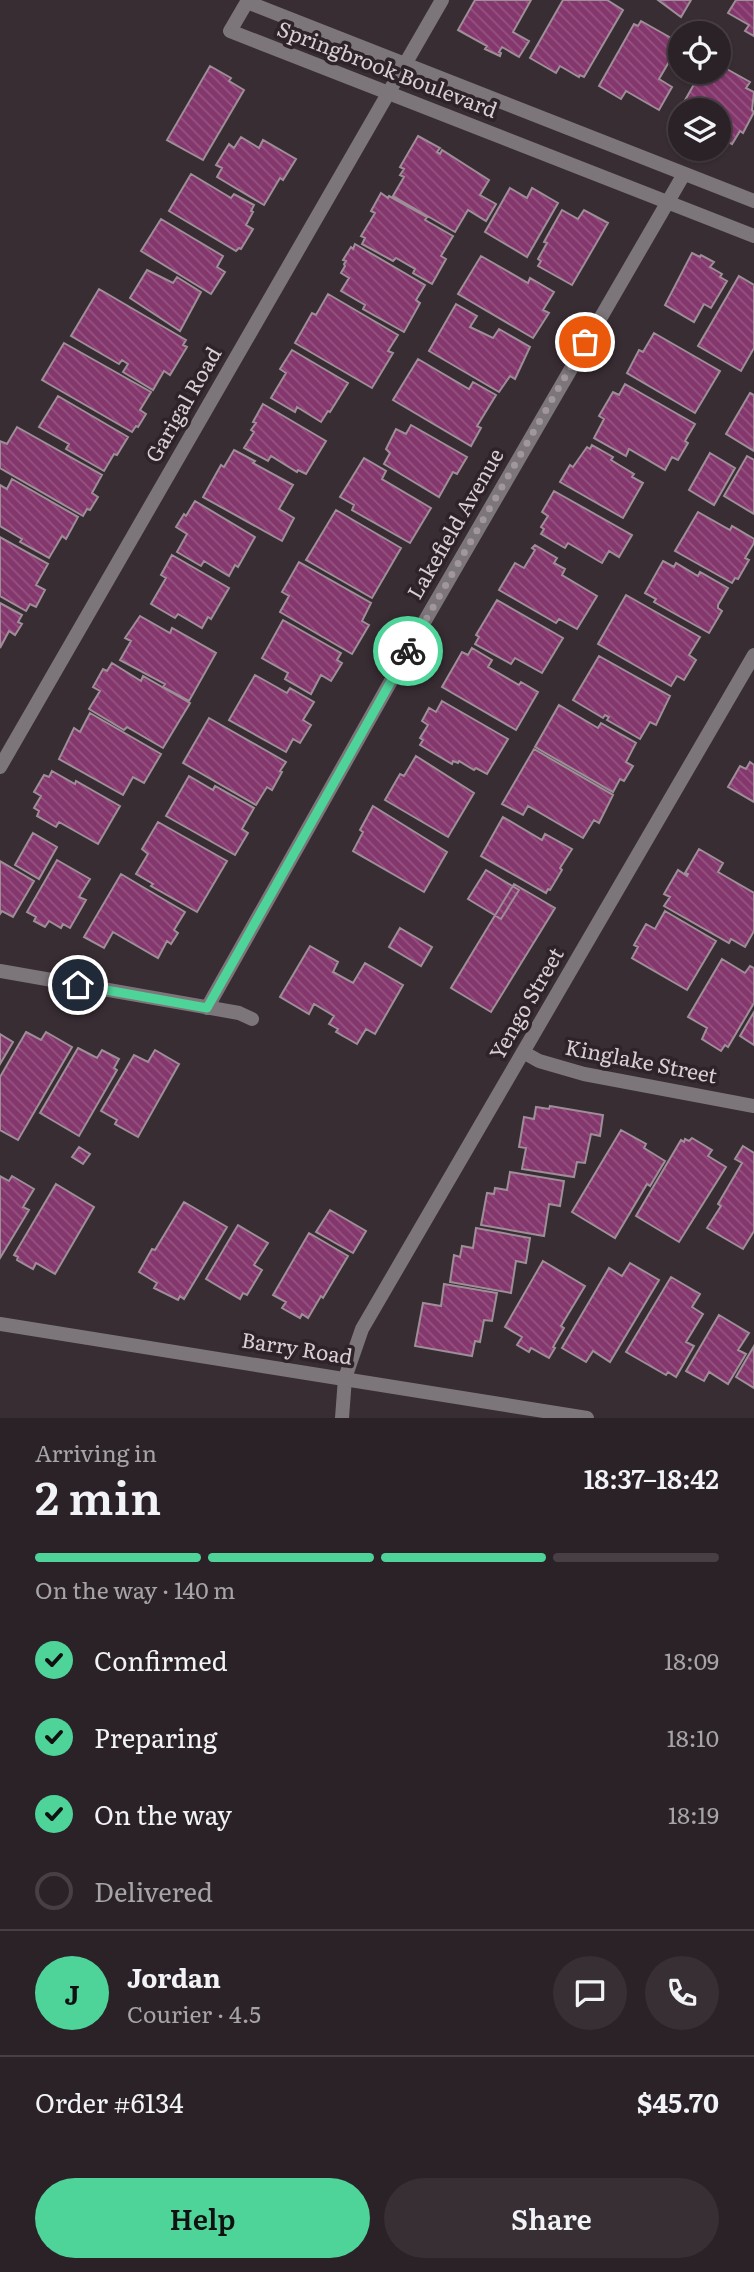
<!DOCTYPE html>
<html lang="en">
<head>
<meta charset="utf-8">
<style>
  body { margin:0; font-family:Literata,serif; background:#372f33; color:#f1f3f6; height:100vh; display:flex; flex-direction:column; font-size:26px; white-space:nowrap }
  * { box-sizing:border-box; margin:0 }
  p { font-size:23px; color:#a6a4a7 }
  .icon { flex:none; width:38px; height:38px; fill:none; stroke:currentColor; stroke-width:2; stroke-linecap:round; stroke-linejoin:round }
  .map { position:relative; height:1418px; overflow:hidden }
  .drawer { display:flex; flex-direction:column; background:#2b2227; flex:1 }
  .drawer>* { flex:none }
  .tools { position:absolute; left:668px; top:21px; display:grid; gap:14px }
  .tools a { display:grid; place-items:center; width:63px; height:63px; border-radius:50%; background:#2b2227; box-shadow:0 2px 5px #0004,0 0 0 2px #473f44; font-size:35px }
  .pin { position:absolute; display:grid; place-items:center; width:60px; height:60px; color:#fff; margin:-30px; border:4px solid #fff; border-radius:50%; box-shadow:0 2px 7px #0007 }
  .courier { position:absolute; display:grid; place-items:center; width:70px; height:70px; margin:-35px; border:5px solid #4ed399; border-radius:50%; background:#fff; color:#222; box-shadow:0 2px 9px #0007 }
  .headline em { font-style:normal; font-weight:600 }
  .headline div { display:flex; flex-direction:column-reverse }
  .headline { display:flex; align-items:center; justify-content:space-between; height:119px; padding:0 35px }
  h1 { font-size:46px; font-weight:600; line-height:52px }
  .bar { display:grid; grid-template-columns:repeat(4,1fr); gap:10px 7px; align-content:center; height:84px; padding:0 35px }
  .bar i { height:9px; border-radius:5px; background:#473f44 }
  .bar .on { background:#4ed399 }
  .bar p { grid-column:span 4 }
  .line { display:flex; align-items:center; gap:18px; padding:0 35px; border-top:2px solid #473f44 }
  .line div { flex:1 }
  .round { display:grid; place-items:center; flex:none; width:74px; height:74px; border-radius:37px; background:#372f33 }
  ol { padding:0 35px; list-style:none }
  li { display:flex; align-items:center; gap:21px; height:77px }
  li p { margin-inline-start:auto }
  li .icon { padding:7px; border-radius:50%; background:#4ed399; color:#111; stroke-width:4 }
  li:last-child { color:#a6a4a7 }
  li i { width:38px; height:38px; border:4px solid #473f44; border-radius:50% }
  .button { display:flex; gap:14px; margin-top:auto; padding:14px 35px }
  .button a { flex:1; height:80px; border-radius:42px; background:#4ed399; color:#111; font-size:28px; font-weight:600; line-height:80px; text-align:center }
  .button a+a { background:#372f33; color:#f1f3f6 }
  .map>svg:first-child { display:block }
  .building { fill:url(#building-back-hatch); stroke:#9d8e97; stroke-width:2 }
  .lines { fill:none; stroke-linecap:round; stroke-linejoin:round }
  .minor { stroke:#7c767a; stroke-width:14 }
  .tertiary { stroke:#7c767a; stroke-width:14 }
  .done { stroke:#a0969c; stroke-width:7; stroke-dasharray:0 12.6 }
  .route { stroke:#4ed399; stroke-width:9 }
  .labels { text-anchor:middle; stroke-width:7; stroke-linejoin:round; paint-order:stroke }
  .street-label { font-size:21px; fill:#d7cfd4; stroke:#2f232a }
</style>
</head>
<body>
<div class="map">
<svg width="754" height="1418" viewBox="0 0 754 1418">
  <defs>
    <pattern id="building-back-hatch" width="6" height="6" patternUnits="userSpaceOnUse" patternTransform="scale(1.75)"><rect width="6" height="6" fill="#84376c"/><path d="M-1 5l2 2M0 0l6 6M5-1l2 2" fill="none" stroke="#955380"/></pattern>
  </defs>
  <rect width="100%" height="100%" fill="#392d34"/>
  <path class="building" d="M475 0H531L513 32 529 41 519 57 502 47 499 52 501 53 500 56 485 49 487 46 458 30Z
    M563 0H607L623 10 584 77 580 75 579 77 560 66 556 73 530 58Z
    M658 0H691L681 17Z
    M736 0H754V36L745 31 749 25 728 13Z
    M641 21 680 43 659 79 672 87 659 110 626 91 621 99 599 86 634 24 638 26Z
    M210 66 231 78 229 81 244 90 203 160 167 140Z
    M725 68 750 82 746 88 754 92 752 110 754 112 743 133 740 131 732 144 719 136V110H698L684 102 701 72 721 74Z
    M418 136 440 148 437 152 440 154 442 150 489 180 480 195 496 204 486 221 468 210 455 232 393 196 404 177 400 175 404 169 400 167Z
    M241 137 259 148 263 140 296 159 283 180 280 178 264 205 217 177 222 168 216 165 229 144 234 148Z
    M191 174 231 198 234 194 254 205 251 211 253 212 246 225 253 229 241 249 239 248 236 251 169 211Z
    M510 188 527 198 532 188 558 203 527 257 485 232Z
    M381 193 388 198 389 196 427 217 425 220 453 236 441 256 446 259 432 284 413 273 415 269 396 258 393 261 362 244 365 238 361 236 375 213 371 211Z
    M562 210 578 219 584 210 608 223 572 285 538 266 541 261 538 259 547 243 544 242Z
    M161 219 223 256 217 267 225 272 211 294 141 251Z
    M355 244 425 285 416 300 420 303 404 332 363 309 365 305 341 291 349 278 341 273 345 266 344 264 346 261 343 260 351 247 353 249Z
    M692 253 700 257 701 255 714 262 710 267 722 274 720 277 727 281 711 308 704 304 694 322 665 305Z
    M481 256 528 283 530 278 554 292 543 310 549 313 533 338 458 294Z
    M147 270 173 283 177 277 201 292 180 331 130 298Z
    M739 276 754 285V348L741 371 698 346Z
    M99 289 186 340 183 345 187 347 170 375 164 371 153 390 123 372 128 364 122 360 119 364 71 336Z
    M328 294 398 335 388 351 393 353 372 388 295 343 312 313 316 315Z
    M456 304 477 316 470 327 493 338 499 329 530 347 515 379 510 376 499 392 429 351Z
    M654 333 720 371 695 413 627 373 639 350 643 352Z
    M64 343 151 392 140 410 146 414 138 427 136 426 132 432 42 380Z
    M292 350 348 383 330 412 328 411 321 422 297 407 295 412 271 398 286 373 280 369Z
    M418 359 469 389 473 382 496 395 477 426 481 428 471 446 393 400Z
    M625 384 695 424 685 441 688 443 678 460 672 457 665 470 629 449 626 456 594 438 604 419 599 416 613 392 619 395Z
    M750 393 754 395V451L726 434Z
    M58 396 128 437 117 455 114 454 104 471 66 449 69 444 39 427Z
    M263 404 326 441 306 474 298 470 297 472 271 456 268 461 244 448 254 432 251 430 256 423 253 422Z
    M411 425 467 457 457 474 453 472 439 497 384 464 390 453 386 449 396 429 406 434Z
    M17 427 102 475 92 493 98 497 90 510 87 509 83 516 0 468V441L7 444Z
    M592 445 613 457 611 460 634 474 632 477 643 483 623 518 560 482 570 465 573 467 587 447 590 449Z
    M234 450 255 461 253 463 293 485 279 509 294 518 282 541 203 497 221 465 224 467Z
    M710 453 735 468 714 505 689 490Z
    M747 456 754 460V514L724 496Z
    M364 458 386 471 382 479 431 508 410 543 352 510 354 505 340 497Z
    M12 479 78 517 66 539 62 536 49 558 20 542 22 539 0 526V485L7 489Z
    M554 491 632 535 619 557 609 551 602 563 568 543 565 548 541 534 544 529 541 527 548 516 542 512Z
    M195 501 255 537 238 567 235 565 229 576 204 561 201 566 177 552 187 534 176 527 184 514 186 516Z
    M336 510 401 548 372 598 306 560Z
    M698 512 730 530 732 526 754 539V543L745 558 749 560 738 579 735 578 732 583 675 551Z
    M0 537 48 564 36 585 45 590 36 607 30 604 26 611 0 596Z
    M535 545 557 558 554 563 565 569 562 575 597 596 577 629 559 619 556 623 499 590 515 563 524 568 535 550 532 548Z
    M172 555 229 588 211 619 208 617 202 628 178 614 175 618 151 604 166 578 161 575Z
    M663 561 674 567 676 563 698 576 700 572 728 588 718 605V608L722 611 709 633 654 602 656 599 645 593Z
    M299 562 371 603 362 621 369 625 352 654 280 612 289 596 282 592Z
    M626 595 700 637 689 655 696 660 684 680 677 676 671 686 598 644Z
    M497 600 563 638 542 673 515 658 511 664 475 644 479 637 476 635Z
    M0 603 22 615 18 622 22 624 15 635 9 631 0 648Z
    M140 616 170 633 172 628 216 653 189 701 163 687 165 684 120 660 131 641 125 638Z
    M283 620 341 653 337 660 342 663 331 681 321 675 311 694 285 679 288 673 262 658Z
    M472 648 492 660 488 667 519 685 521 682 538 692 516 730 442 687 462 652 468 655Z
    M599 656 670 696 656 725 650 722 640 739 607 720 609 717 605 715 603 718 573 700Z
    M112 663 141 681 143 676 190 703 163 748 127 727 124 730 89 709 100 691 93 687 103 669 107 671Z
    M255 675 287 693 290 688 314 702 303 720 311 725 300 743 293 739 286 752 229 720Z
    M442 701 508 739 487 774 476 768 474 770 459 761 458 763 453 761 452 764 420 745 423 740 420 738 428 725 422 721 429 708 436 712Z
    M559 705 598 728 601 723 636 743 626 762 633 766 624 781 620 779 613 792 535 747Z
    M90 713 161 754 144 783 133 777 123 795 59 759 74 728 80 732Z
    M209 718 286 762 280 771 282 772 272 790 267 787 256 805 183 763Z
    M534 749 613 795 599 823 594 820 583 838 528 806 523 815 502 804Z
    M416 756 474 793 448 837 385 800 400 774 404 776Z
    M750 762 754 765V802L728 787 740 766 746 769Z
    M52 771 75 784 76 781 120 806 98 844 59 822 56 827 37 816 39 811 34 808 41 796 34 792 44 775 49 777Z
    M189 776 213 790 215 786 254 808 242 829 248 833 235 855 166 816Z
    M373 806 447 852 424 892 353 851 363 832 360 830Z
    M503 817 542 840 545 834 572 849 560 868 562 870 550 890 548 889 546 893 481 856Z
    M158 822 227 861 197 912 151 886 153 884 136 874 148 854 142 849Z
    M33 833 57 847 39 879 15 865Z
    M699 849 723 863 718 872 754 893V931L745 947 731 939 729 943 664 906 670 897 664 894 678 870 687 876 688 874 685 873Z
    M57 860 90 879 79 897 86 900 70 928 63 924 61 928 49 921 45 927 34 921 36 917 27 912Z
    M0 861 34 881 13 917 2 911 0 914Z
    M486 870 519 890 501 919 468 899Z
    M121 874 185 912 174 930 178 933 171 944 167 941 158 958 113 932 104 948 84 937Z
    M514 884 555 908 491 1012 451 988Z
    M665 911 716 941 687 990 632 958 638 947 634 945 646 924 655 929Z
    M400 928 432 947 421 966 389 947Z
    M310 946 338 962 333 972 353 983 365 963 403 985 375 1034 366 1029 357 1044 336 1032 338 1029 329 1024 334 1016 314 1004 309 1014 280 997Z
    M722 959 745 973 750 966 754 968V1003L728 1047 725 1045 721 1051 702 1039 707 1028 688 1017Z
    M754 1012V1045L740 1036Z
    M26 1032 41 1040 46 1032 72 1047 18 1140 0 1130V1077Z
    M0 1034 13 1042 0 1064Z
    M78 1048 97 1058 102 1050 119 1059 114 1068 117 1070 79 1136 40 1113Z
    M155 1050 179 1064 138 1137 115 1124 117 1120 101 1111 134 1055 148 1062Z
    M550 1106 603 1115 600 1136 591 1134 585 1163 577 1162 574 1177 522 1169 526 1148 519 1147 524 1117 534 1119 536 1107 549 1109Z
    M621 1130 646 1144 644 1148 665 1161 650 1186 647 1184 615 1238 572 1212Z
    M692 1138 712 1150 708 1156 726 1167 679 1242 636 1216 681 1140 684 1142 685 1139 689 1141Z
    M743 1146 754 1153V1231L743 1249 707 1228 721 1206 718 1204 742 1163 735 1159Z
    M79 1147 90 1154 83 1164 72 1157Z
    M510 1172 564 1181 560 1206 549 1204 544 1236 481 1225 487 1193 494 1194 495 1188 507 1190Z
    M0 1176 9 1181 12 1176 34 1189 23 1207 29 1210 0 1258Z
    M56 1184 94 1207 55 1274 36 1263 33 1269 17 1260 18 1257 14 1255Z
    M184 1202 227 1227 184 1299 180 1296 178 1300 154 1288 157 1283 139 1272 152 1249 155 1250Z
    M330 1210 366 1231 353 1253 316 1232Z
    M238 1225 268 1243 254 1265 262 1270 247 1295 243 1293 240 1299 206 1279Z
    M476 1228 530 1238 526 1263 516 1261 511 1293 450 1282 454 1255 460 1257 462 1246 473 1248Z
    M309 1233 348 1256 323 1298 321 1296 308 1318 302 1314 300 1318 282 1308 286 1302 273 1295Z
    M543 1261 585 1286 561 1326 564 1328 553 1347 555 1348 549 1358 531 1348 529 1352 517 1345 522 1337 505 1327Z
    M630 1263 659 1280 610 1362 593 1351 586 1362 562 1348 609 1268 622 1276Z
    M671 1277 700 1294 692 1307 703 1314 686 1342 694 1346 676 1377 668 1372 666 1375 626 1352Z
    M444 1284 497 1293 492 1321 484 1320 480 1342 475 1341 472 1356 415 1346 423 1303 441 1306Z
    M719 1315 749 1333 738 1350 746 1354 728 1384 709 1372 704 1381 686 1371Z
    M754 1346V1388L736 1377Z"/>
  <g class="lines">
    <path class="minor" d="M754 201 247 2 230 31 754 236
      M0 767 442 0
      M0 971 239 1013 252 1019
      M207 1008 423 624 684 174
      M523 1052 539 1061 584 1074 754 1106
      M342 1418 345 1378 362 1329 754 655"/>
    <path class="tertiary" d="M0 1324 587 1418"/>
  </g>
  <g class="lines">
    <path class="done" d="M408 651 585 342"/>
    <path class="route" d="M78 985 207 1008 408 651"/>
  </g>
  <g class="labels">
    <g class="street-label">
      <text transform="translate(387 70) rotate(21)" y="7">Springbrook Boulevard</text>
      <text transform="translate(184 405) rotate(-60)" y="7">Garigal Road</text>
      <text transform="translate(456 524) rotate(-60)" y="7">Lakefield Avenue</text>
      <text transform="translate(527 1004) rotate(-60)" y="7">Yengo Street</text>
      <text transform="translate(641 1062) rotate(11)" y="7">Kinglake Street</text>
      <text transform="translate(297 1349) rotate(9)" y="7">Barry Road</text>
    </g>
  </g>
</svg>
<div class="tools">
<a><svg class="icon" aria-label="locate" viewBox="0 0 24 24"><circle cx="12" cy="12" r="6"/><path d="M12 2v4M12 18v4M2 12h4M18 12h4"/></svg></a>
<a><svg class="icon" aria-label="layers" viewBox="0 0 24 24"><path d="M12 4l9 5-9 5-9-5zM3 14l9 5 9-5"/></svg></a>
</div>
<div class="pin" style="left:585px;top:342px;background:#ea580c"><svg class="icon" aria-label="bag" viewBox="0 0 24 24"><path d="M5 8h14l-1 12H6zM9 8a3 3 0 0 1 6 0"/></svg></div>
<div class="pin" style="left:78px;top:985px;background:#1f2937"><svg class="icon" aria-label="home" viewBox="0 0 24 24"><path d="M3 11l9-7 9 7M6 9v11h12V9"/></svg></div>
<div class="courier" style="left:408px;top:651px"><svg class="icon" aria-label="bike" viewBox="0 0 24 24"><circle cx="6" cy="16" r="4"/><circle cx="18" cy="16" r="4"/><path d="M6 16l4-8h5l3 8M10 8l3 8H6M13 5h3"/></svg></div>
</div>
<section class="drawer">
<div class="headline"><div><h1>2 min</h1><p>Arriving in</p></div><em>18:37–18:42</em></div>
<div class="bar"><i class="on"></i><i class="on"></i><i class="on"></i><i></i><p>On the way · 140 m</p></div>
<ol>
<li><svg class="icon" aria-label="check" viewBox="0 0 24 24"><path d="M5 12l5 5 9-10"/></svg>Confirmed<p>18:09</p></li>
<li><svg class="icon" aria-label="check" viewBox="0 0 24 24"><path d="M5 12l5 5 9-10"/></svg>Preparing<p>18:10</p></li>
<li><svg class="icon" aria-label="check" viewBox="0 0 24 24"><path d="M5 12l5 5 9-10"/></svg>On the way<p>18:19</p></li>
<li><i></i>Delivered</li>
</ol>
<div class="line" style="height:126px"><b class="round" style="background:#4ed399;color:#111">J</b><div><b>Jordan</b><p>Courier · 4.5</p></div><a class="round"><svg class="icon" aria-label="chat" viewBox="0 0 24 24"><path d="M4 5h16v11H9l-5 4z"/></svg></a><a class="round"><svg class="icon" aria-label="phone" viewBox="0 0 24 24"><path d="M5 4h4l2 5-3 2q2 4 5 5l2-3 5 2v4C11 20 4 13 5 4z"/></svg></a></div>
<div class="line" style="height:91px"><div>Order #6134</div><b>$45.70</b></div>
<div class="button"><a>Help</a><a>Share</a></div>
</section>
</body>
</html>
